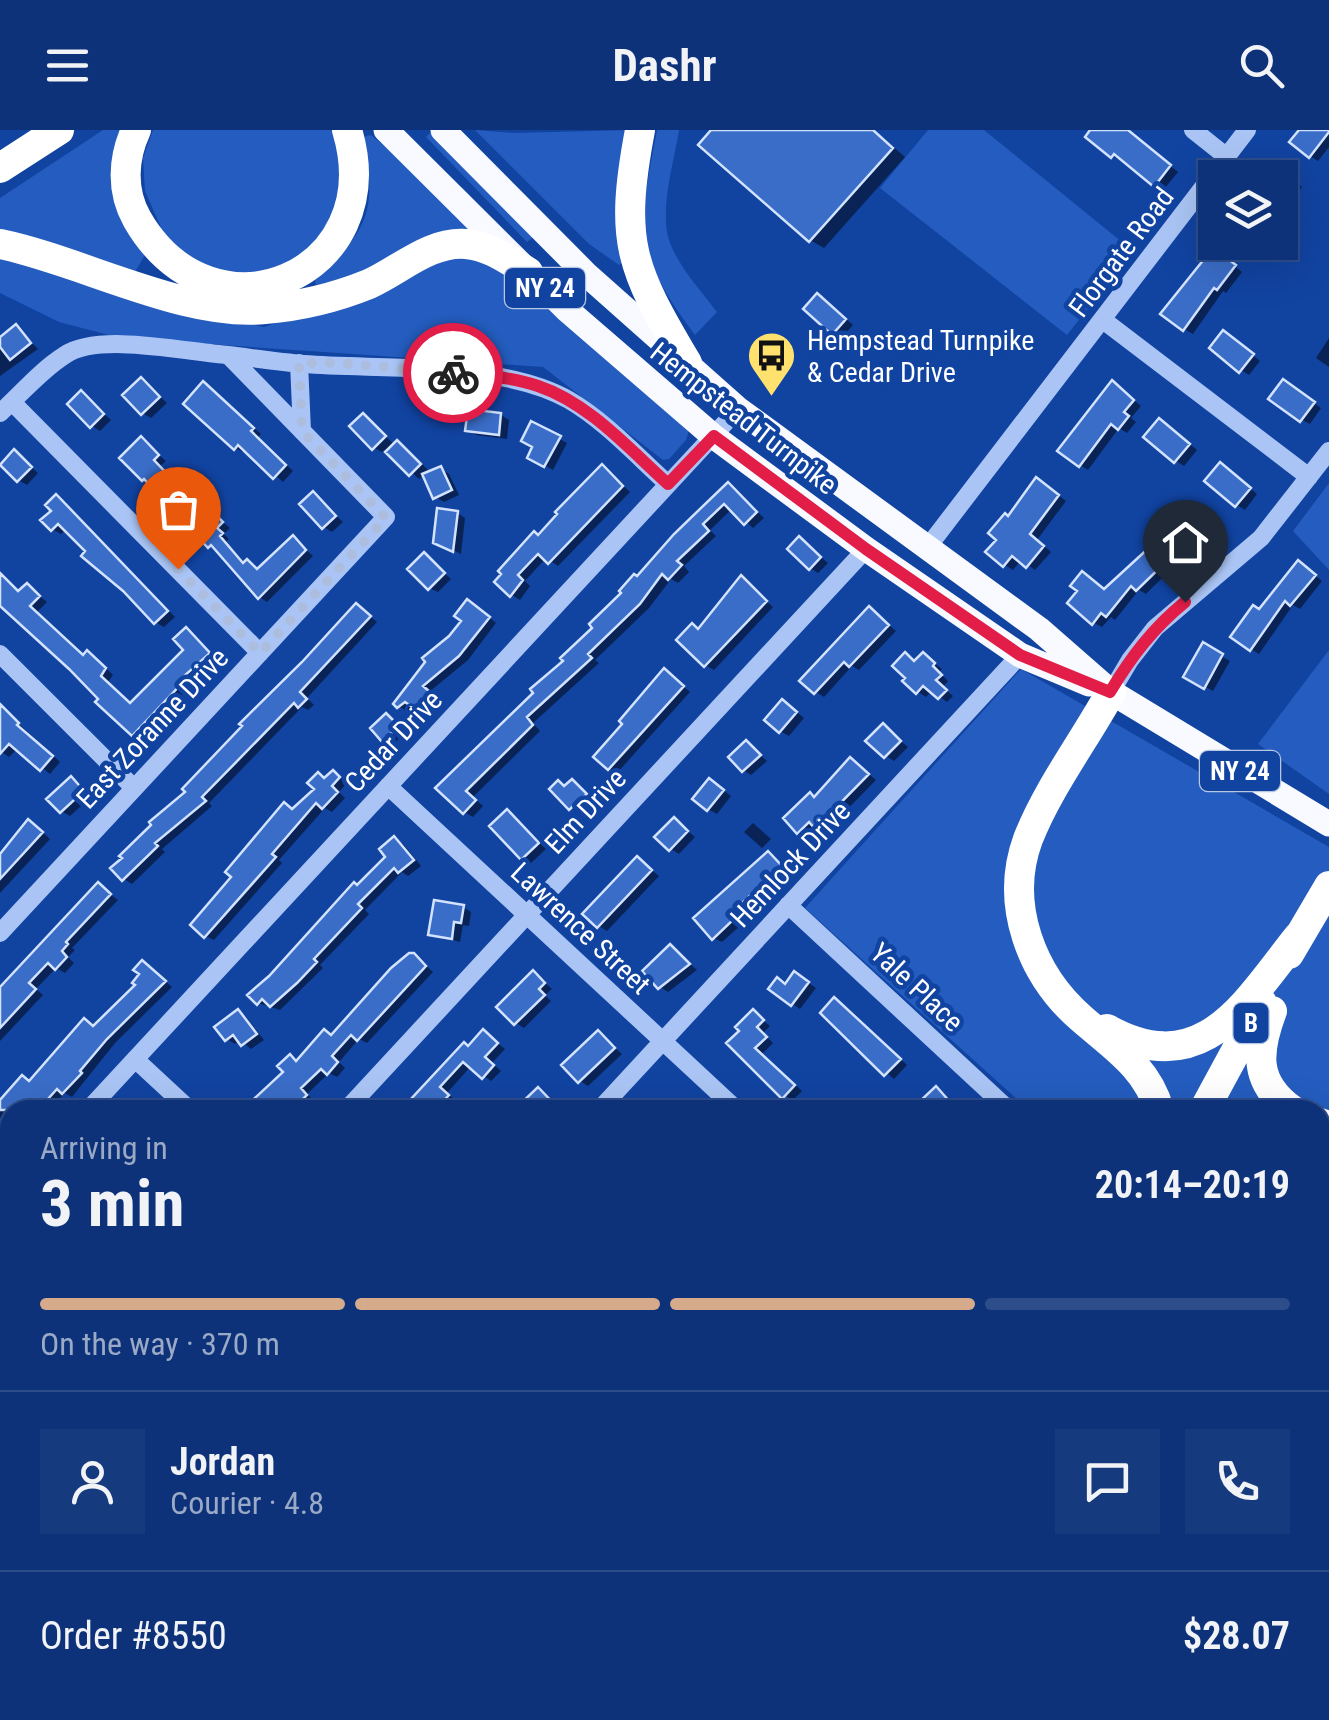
<!DOCTYPE html>
<html lang="en">
<head>
<meta charset="utf-8">
<style>
  body { margin:0; font-family:"Roboto Condensed",sans-serif; background:#163a7e; color:#f1f3f6; height:100vh; display:flex; flex-direction:column; font-size:38px; white-space:nowrap }
  * { box-sizing:border-box; margin:0 }
  p { font-size:32px; color:#9aaac6 }
  .icon { flex:none; width:55px; height:55px; fill:none; stroke:currentColor; stroke-width:2; stroke-linecap:round; stroke-linejoin:round }
  .map { position:relative; flex:1; overflow:hidden }
  .drawer { position:absolute; left:0px; top:970px; width:1330px; height:620px; display:flex; flex-direction:column; background:#0d3279; border-radius:30px 30px 0 0; box-shadow:0 10px 40px #0002,0 0 0 2px #2d4d8a }
  .drawer>* { flex:none }
  .controls { position:absolute; left:1198px; top:30px; display:grid; gap:20px }
  .controls a { display:grid; place-items:center; width:100px; height:100px; border-radius:0px; background:#0d3279; box-shadow:0 10px 40px #0002,0 0 0 2px #2d4d8a; font-size:50px }
  .pin { position:absolute; display:grid; place-items:center; width:85px; height:85px; color:#fff; margin:-102px -42px; border-radius:50% 50% 50% 0; rotate:-45deg; box-shadow:0 0 10px #0007 }
  .pin .icon { rotate:45deg }
  .courier { position:absolute; display:grid; place-items:center; width:100px; height:100px; margin:-50px; border:8px solid #e11d48; border-radius:50%; background:#fff; color:#222; box-shadow:0 2px 12px #0007 }
  .headline em { font-style:normal; font-weight:700 }
  .headline div { display:flex; flex-direction:column-reverse }
  .headline { display:flex; align-items:center; justify-content:space-between; height:170px; padding:0 40px }
  h1 { font-size:65px; font-weight:700; line-height:75px }
  .bar { display:grid; grid-template-columns:repeat(4,1fr); gap:15px 10px; align-content:center; height:120px; padding:0 40px }
  .bar i { height:12px; border-radius:8px; background:#2d4d8a }
  .bar .on { background:#d6ab8b }
  .bar p { grid-column:span 4 }
  .line { display:flex; align-items:center; gap:25px; padding:0 40px; border-top:2px solid #2d4d8a }
  .line div { flex:1 }
  .round { display:grid; place-items:center; flex:none; width:105px; height:105px; border-radius:0px; background:#163a7e }
  header { display:flex; justify-content:space-between; align-items:center; height:130px; padding:0 40px; background:#0d3279; font-size:45px; font-weight:700 }
  .map>svg:first-child { display:block }
  .green { fill:#245dbf }
  .shadow { fill:#0007 }
  .building { fill:#3a6dc8; stroke:#d3e3fe; stroke-width:2.5 }
  .lines { fill:none; stroke-linecap:round; stroke-linejoin:round }
  .minor { stroke:#aac5f5; stroke-width:18 }
  .major { stroke:#f8faff; stroke-width:25 }
  .highway { stroke:#fff; stroke-width:30 }
  .done { stroke:#acbdde; stroke-width:10; stroke-dasharray:0 18 }
  .route { stroke:#e11d48; stroke-width:12 }
  .labels { text-anchor:middle; stroke-width:9; stroke-linejoin:round; paint-order:stroke }
  .shield { fill:#1143a1; stroke:#b8c7e3; stroke-width:2.5 }
  .shield-label { font-size:25px; font-weight:bold; fill:#fff }
  .street-label { font-size:28px; fill:#fff; stroke:#1143a1 }
  .poi-label { font-size:28px; fill:#fff; stroke:#1143a1; text-anchor:start }
</style>
</head>
<body>
<header><svg class="icon" aria-label="menu" viewBox="0 0 24 24"><path d="M4 6h16M4 12h16M4 18h16"/></svg>Dashr<svg class="icon" aria-label="search" viewBox="0 0 24 24"><circle cx="10" cy="10" r="6"/><path d="M15 15l6 6"/></svg></header>
<div class="map">
<svg width="1329" height="1590" viewBox="0 0 1329 1590">
  <rect width="100%" height="100%" fill="#1143a1"/>
  <path class="green" d="M103 0H125L146 123 135 142 0 104V68Z
    M153 0H342L349 51 326 106 297 128 256 145 207 138 166 109 145 61 143 28Z
    M475 0 514 3 631 0 628 129 619 135 589 114Z
    M657 0H679C674 32 662 69 667 102 671 128 701 161 717 182L695 205C631 118 638 102 657 0Z
    M928 0H984L1133 121 1067 205 880 58Z
    M431 2 534 107 527 112 426 7Z
    M371 5 411 38 480 106 347 150 316 155 314 147C371 101 377 78 363 7Z
    M447 120 505 133 689 300 686 310 669 329 663 330 543 237 120 208 59 192 0 163V126L104 161 264 197 362 162Z
    M1329 353V440L1293 401Z
    M1329 520V664L1258 614Z
    M1021 539 1329 717V1128L1320 1141V980H1029L805 778Z
    M641 1580H1157L1150 1590H634Z"/>
  <path class="shadow" d="M715 0H874L905 27 824 118 810 110Z
    M1093 0H1126L1178 42 1164 59 1122 28 1120 30 1112 25Z
    M1301 0H1329V17L1318 31 1310 26Z
    M1274 38 1302 57 1280 85V48H1267Z
    M1222 126 1242 142 1226 163 1223 161 1193 204 1184 199Z
    M826 171 853 195 842 207 833 202Z
    M16 197 38 219 0 246V212Z
    M1232 208 1260 231 1249 245 1241 240Z
    M1329 208V237L1316 228Z
    M142 250 167 273 151 288 142 283Z
    M1291 257 1321 278 1310 294 1302 290Z
    M1120 258 1141 276 1131 288 1136 292 1127 303 1119 298 1088 340 1080 335Z
    M211 259 261 304 258 307 293 341 283 352 246 320 243 322 235 318Z
    M81 264 111 290 100 301 92 296Z
    M501 285 509 290 507 309 476 305 468 300Z
    M363 286 395 315 406 318 428 340 419 349 386 319 382 322 374 318Z
    M532 294 567 313 553 340 530 327 536 316Z
    M1168 296 1197 320 1184 336 1176 331Z
    M141 310 166 331 160 336 177 352 182 347 200 361 190 372 208 389 213 384 230 398 224 404 229 409 226 412 246 434 248 432 260 440 293 408 313 426 267 472 259 467 220 422 210 416 152 355 143 349Z
    M14 322 38 343 27 355 18 350Z
    M603 337 630 362 558 436 546 428 525 451 530 456 520 470 512 465 497 452Z
    M441 339 449 344 459 365 444 372 435 367Z
    M1228 340 1257 364 1245 380 1237 375Z
    M729 355 764 388 753 398 732 379 710 400 716 406 684 436 689 442 678 453 671 449 649 478 595 530 599 533 533 593 540 601 473 667 483 676 473 687 464 682 439 658 566 531 638 448Z
    M1045 355 1066 371 1037 410 1051 422 1035 440 1021 430 1013 440 1005 435 999 409 1009 388Z
    M313 364 343 392 332 402 324 397Z
    M56 367 65 372 175 487 164 497 155 492 66 399 61 404 52 399Z
    M457 383 465 388 461 424 435 411Z
    M1190 383 1214 405 1187 428 1184 426 1146 464 1139 460 1115 490 1111 487 1102 497 1094 493 1105 461Z
    M800 409 828 433 818 443 810 438Z
    M425 426 451 449 438 462 429 458Z
    M1306 438 1322 451 1300 479 1293 475 1259 524 1251 519Z
    M0 442 20 463 27 456 47 472 37 482 85 526 87 523 96 528 113 545 108 552 132 575 186 520 187 500 216 529 190 552 192 555 142 609 0 468Z
    M741 449 773 477 714 540 705 535 700 500Z
    M476 477 496 493 468 530 429 562 437 568 425 583 414 575 407 581 398 576Z
    M870 479 896 501 859 540 852 536 824 567 816 562 803 551Z
    M364 481 377 492 307 568 314 575 308 580 302 577 209 673 212 676 162 719 165 722 132 754 124 749 114 739Z
    M1203 516 1230 531 1213 561 1186 546Z
    M923 525 942 539 939 542 948 551 943 557 953 566 947 572 932 561 926 567 918 562 896 536 906 526 916 532Z
    M665 541 690 562 617 643 609 638Z
    M791 577 804 588 789 606 780 601Z
    M6 582 60 632 50 644 18 618 9 627 0 621V588Z
    M387 586 406 602 392 615 384 610Z
    M883 596 908 617 894 631 886 626Z
    M747 613 767 631 751 645 743 640Z
    M858 635 876 650 825 702 817 697 807 706 799 702 816 668Z
    M333 643 347 653 339 662 345 668 332 682 325 678 279 730 282 733 214 810 205 806 294 681Z
    M71 650 91 667 70 686 61 681Z
    M573 652 594 670 579 683 571 678 566 658Z
    M718 656 731 666 717 684 708 679Z
    M507 682 546 719 531 733 522 728Z
    M674 690 695 707 679 724 671 719Z
    M753 693 771 709 762 718 744 702Z
    M37 697 50 709 0 763V727Z
    M394 709 403 714 421 736 408 746 402 742 365 780 369 784 320 835 323 838 280 880 258 873 389 727Z
    M769 725 789 742 735 791 740 796 722 812 713 808Z
    M638 729 659 746 607 801 599 796Z
    M98 755 118 770 72 818 75 820 68 827 74 833 65 843 56 838 36 859 43 865 0 911V863Z
    M463 777 471 782 469 796 463 795 460 812 431 804Z
    M671 817 697 840 668 862 660 857Z
    M414 825 433 842 367 913 359 909 339 932 345 938 337 947 329 943 307 964 314 971 305 980H246L286 942 290 927 298 932 332 907Z
    M151 838 172 857 115 913 72 967 65 963 49 980H10V1019L0 1029V981L139 855Z
    M534 843 552 859 545 865 551 871 524 898 516 893Z
    M803 849 816 858 800 879 771 859Z
    M842 875 907 935 894 949 860 920Z
    M238 882 246 887 264 910 251 919 240 910 235 914 227 909Z
    M753 882 770 896 763 903 773 913 762 924 802 961 792 971 730 913Z
    M484 902 505 919 492 933 501 941 491 951 471 936 447 963 456 971 448 980H406L464 915 470 918Z
    M598 903 622 924 588 956 580 951Z
    M538 960 547 965 561 979 517 980Z
    M675 973 683 977 685 980H667Z
    M10 1121V1177L6 1181 0 1177V1133Z
    M0 1235 10 1244V1266L0 1256Z
    M1329 1236V1269L1320 1264V1250Z
    M1320 1302 1329 1308 1322 1323 1320 1322Z
    M10 1389V1412L0 1399Z
    M1320 1419 1329 1425V1436L1320 1450Z
    M0 1442 10 1453V1464L1 1473Z
    M0 1561 10 1568V1579L2 1590Z
    M1329 1570V1590H1314Z
    M134 1580H178L166 1590H121Z
    M202 1580H237L248 1590H211L201 1582Z
    M446 1580H488L493 1584 489 1590H460Z"/>
  <path class="building" d="M711 0H873L893 18 809 112 698 15Z
    M1090 0H1128L1171 35 1154 57 1114 24 1111 28 1085 7Z
    M1299 0H1329V2L1309 28 1289 12Z
    M1213 118 1236 135 1217 160 1214 158 1183 201 1160 184Z
    M817 163 846 189 832 205 803 179Z
    M16 194 31 213 10 230 0 217V207Z
    M1223 200 1254 224 1239 243 1209 218Z
    M141 247 160 267 141 285 122 265Z
    M1283 249 1315 272 1300 292 1268 269Z
    M1112 250 1134 270 1124 282 1129 286 1118 300 1111 294 1079 337 1057 321Z
    M203 251 254 298 251 301 286 335 273 349 238 315 234 320 183 274Z
    M81 260 104 284 90 298 67 274Z
    M468 279 501 283 499 305 465 301Z
    M363 283 386 306 372 320 349 296Z
    M1159 288 1190 314 1174 333 1143 307Z
    M531 291 561 306 544 337 527 328 532 317 521 311Z
    M141 306 159 325 154 330 174 351 182 344 194 355 184 366 205 388 212 381 223 392 217 398 223 403 220 406 243 433 247 429 257 439 293 405 306 420 258 469 211 415 208 418 144 349 142 351 119 328Z
    M397 310 421 334 409 346 385 322Z
    M14 319 32 337 17 352 0 335Z
    M1220 332 1251 358 1235 377 1204 351Z
    M602 334 623 356 548 434 538 424 518 445 523 450 510 467 494 452 501 444 498 441 534 401 538 405 557 384 555 382Z
    M441 336 452 360 433 369 422 344Z
    M1036 347 1059 365 1030 404 1044 416 1026 438 1012 426 1003 437 985 422 996 410 988 403 1005 383 1008 386Z
    M728 352 757 382 744 395 724 374 703 394 709 401 677 431 682 435 668 450 662 444 640 474 588 524 592 528 527 587 533 595 466 661 476 670 463 684 435 658 533 563 530 559 563 531 560 528 592 498 589 494 621 463 619 461 634 444 637 446 674 404Z
    M313 361 336 386 322 399 299 374Z
    M56 364 168 481 154 494 123 461 81 426 85 421 58 394 51 401 40 390 51 381 45 375Z
    M437 378 458 381 453 422 433 413Z
    M1190 380 1207 400 1177 426 1175 423 1136 461 1131 456 1106 487 1101 483 1092 495 1067 473 1077 461 1070 456 1082 441 1104 459Z
    M799 406 821 427 809 440 787 419Z
    M424 422 445 443 428 460 407 439Z
    M1298 430 1316 445 1290 476 1285 471 1250 521 1230 507 1253 475 1259 479Z
    M0 443 18 461 27 453 40 466 30 476 83 525 87 520 106 538 101 546 130 573 183 520 173 509 186 497 210 523 183 547 186 549 132 606 95 572 98 569 69 539 0 476Z
    M741 445 767 471 704 537 676 510 692 493 698 499Z
    M467 469 490 487 459 526 423 556 430 562 416 580 405 572 397 578 393 574 425 532 422 528 449 506 461 491 454 486Z
    M356 473 371 486 300 562 307 569 298 578 294 573 202 667 206 671 155 713 158 716 122 751 110 738 122 728 119 726 151 695 149 692 185 662 182 659 242 596 239 594 302 532Z
    M869 476 889 495 849 537 844 532 814 564 799 551Z
    M1203 512 1223 524 1204 559 1183 547Z
    M905 522 914 531 923 522 935 533 933 536 942 545 936 550 947 560 938 569 923 556 916 564 902 551 905 548 892 536Z
    M664 538 684 556 608 640 593 627 622 594 619 591Z
    M782 569 797 582 779 603 764 590Z
    M0 574 19 593 17 595 53 626 40 641 9 614 0 624Z
    M386 583 399 596 382 612 370 598Z
    M883 593 901 611 884 628 865 611Z
    M746 610 761 625 742 642 728 627Z
    M850 627 869 644 815 699 809 692 797 704 783 688 810 662 814 667Z
    M333 640 340 647 332 656 338 662 322 679 316 673 272 724 276 727 204 808 190 795 231 747 225 742 284 672 292 679 314 659 307 653 318 642 324 648Z
    M71 646 84 661 60 683 46 669Z
    M709 648 724 660 707 681 692 669Z
    M572 649 587 664 569 680 549 659 558 650 564 656Z
    M507 679 539 713 521 730 489 696Z
    M674 687 688 701 669 721 654 707Z
    M28 689 43 702 0 749V724Z
    M394 706 414 730 398 743 394 738 358 774 362 778 314 829 317 832 297 853 270 877 262 869 257 875 247 865 269 846 354 752 357 755 385 727 379 719Z
    M768 721 782 736 729 785 733 790 712 810 693 788Z
    M637 726 652 740 597 798 582 784Z
    M98 752 111 764 66 812 68 814 62 821 67 827 55 840 48 833 29 853 36 859 0 898V857Z
    M434 770 464 775 461 793 454 792 452 809 428 805Z
    M670 814 690 834 658 859 642 841Z
    M409 823H414L426 836 357 911 351 905 332 926 338 932 327 945 321 939 301 958 307 965 292 980H242L283 942 277 936 290 924 296 931 324 899 331 905 391 838Z
    M142 830 166 851 107 909 80 941 82 943 62 964 57 959 38 980H0V970L22 945 29 951 84 888 93 896 135 855 132 853 139 844 133 840Z
    M533 840 545 853 539 859 545 865 514 895 496 877Z
    M794 841 809 852 791 876 768 859 777 847 785 854Z
    M834 867 901 929 884 946 820 883Z
    M238 879 257 904 241 916 233 905 225 911 214 897Z
    M753 879 764 890 757 897 767 907 755 918 795 955 782 969 726 913 739 901 735 897Z
    M483 899 498 913 485 927 494 935 482 949 463 932 440 957 449 965 435 980H423L411 969 464 912 468 916Z
    M598 900 615 918 578 953 561 935Z
    M936 956 957 980H924L918 973Z
    M538 957 554 974 547 980H514Z"/>
  <g class="lines">
    <path class="minor" d="M1193 0 1227 27
      M1103 190 1309 347
      M228 225C253 228 279 232 304 234 381 240 501 231 569 270 605 291 637 326 668 354
      M299 233 302 301
      M12 272 260 523
      M0 283C21 264 41 240 65 225 98 202 187 222 228 225L386 387 0 803
      M927 418 1247 0
      M0 524 134 658
      M1111 562 1130 530 1155 498 1261 408 1329 321
      M388 656 737 980
      M788 775 1009 980
      M135 929 190 980
      M88 980 738 279
      M346 980 866 419
      M599 980 1020 525
      M0 1074 10 1063
      M1320 1170 1329 1156
      M0 1309 10 1318
      M0 1353 10 1342
      M1320 1371 1329 1377
      M1320 1508 1329 1494
      M292 1580 303 1590
      M557 1580 572 1590
      M38 1590 47 1580
      M379 1590 386 1580
      M601 1590 608 1580
      M1266 1590 1273 1580"/>
    <path class="major" d="M386 0 566 179 713 306 866 419 1020 525 1089 554
      M443 0 586 144 738 279 1039 499 1111 562 1329 694"/>
    <path class="highway" d="M136 0C123 28 121 61 137 89 212 220 391 146 347 0
      M640 0C619 112 630 137 687 233
      M0 38 59 0
      M0 114C82 131 184 187 265 179 300 176 337 167 369 154 400 140 430 111 466 114 490 116 508 130 528 142
      M1111 562C1084 611 1048 658 1028 709 1004 774 1031 845 1082 889 1113 916 1148 938 1159 980
      M1289 824 1329 756
      M1272 881C1257 921 1253 952 1292 980
      M1107 899C1203 952 1245 873 1298 807
      M1204 980 1262 873
      M1320 993 1329 996
      M940 1590 943 1580"/>
  </g>
  <g class="lines">
    <path class="done" d="M178 439 260 523 386 388 302 301 299 233H338L453 243"/>
    <path class="route" d="M453 243C481 245 512 247 538 256 589 273 629 319 668 354L714 306 866 419 1020 525 1110 562C1131 527 1153 498 1185 472"/>
  </g>
  <defs>
    <symbol id="bus-pin" viewBox="-11 -11 22 30"><path d="M0 17L-7.5 6A9.5 9.5 0 1 1 7.5 6Z" fill="#ffe26e" stroke="#1143a1"/><path d="M-5-6H5V4H4V6H2V4H-2V6H-4V4H-5ZM-3.5-4V0h7V-4ZM-3.5 1.2v1.5H-2V1.2ZM2 1.2v1.5H3.5V1.2Z" fill="#111"/></symbol>
  </defs>
  <g fill-rule="evenodd">
    <use href="#bus-pin" x="744" y="198" width="55" height="75"/>
  </g>
  <g class="labels">
    <g class="shield">
      <rect x="505" y="138" width="80" height="40" rx="8"/>
      <rect x="1200" y="621" width="80" height="40" rx="8"/>
      <rect x="1233.5" y="873" width="35" height="40" rx="8"/>
    </g>
    <g class="shield-label">
      <text x="545" y="167">NY 24</text>
      <text x="1240" y="650">NY 24</text>
      <text x="1251" y="902">B</text>
    </g>
    <g class="street-label">
      <text transform="translate(1121 122) rotate(-53)" y="10">Florgate Road</text>
      <text transform="translate(744 288) rotate(38)" y="10">Hempstead Turnpike</text>
      <text transform="translate(152 598) rotate(-47)" y="10">East Zoranne Drive</text>
      <text transform="translate(393 611) rotate(-47)" y="10">Cedar Drive</text>
      <text transform="translate(585 681) rotate(-47)" y="10">Elm Drive</text>
      <text transform="translate(790 734) rotate(-47)" y="10">Hemlock Drive</text>
      <text transform="translate(581 798) rotate(43)" y="10">Lawrence Street</text>
      <text transform="translate(917 857) rotate(43)" y="10">Yale Place</text>
    </g>
    <g class="poi-label">
      <text x="807" y="220">Hempstead Turnpike<tspan x="807" dy="32">&amp; Cedar Drive</tspan></text>
    </g>
  </g>
</svg>
<div class="controls">
<a><svg class="icon" aria-label="layers" viewBox="0 0 24 24"><path d="M12 4l9 5-9 5-9-5zM3 14l9 5 9-5"/></svg></a>
</div>
<div class="pin" style="left:178px;top:439px;background:#ea580c"><svg class="icon" aria-label="bag" viewBox="0 0 24 24"><path d="M5 8h14l-1 12H6zM9 8a3 3 0 0 1 6 0"/></svg></div>
<div class="pin" style="left:1185px;top:472px;background:#1f2937"><svg class="icon" aria-label="home" viewBox="0 0 24 24"><path d="M3 11l9-7 9 7M6 9v11h12V9"/></svg></div>
<div class="courier" style="left:453px;top:243px"><svg class="icon" aria-label="bike" viewBox="0 0 24 24"><circle cx="6" cy="16" r="4"/><circle cx="18" cy="16" r="4"/><path d="M6 16l4-8h5l3 8M10 8l3 8H6M13 5h3"/></svg></div>
<section class="drawer">
<div class="headline"><div><h1>3 min</h1><p>Arriving in</p></div><em>20:14–20:19</em></div>
<div class="bar"><i class="on"></i><i class="on"></i><i class="on"></i><i></i><p>On the way · 370 m</p></div>
<div class="line" style="height:180px"><a class="round"><svg class="icon" aria-label="person" viewBox="0 0 24 24"><circle cx="12" cy="8" r="4"/><path d="M4 21q1-7 8-7t8 7"/></svg></a><div><b>Jordan</b><p>Courier · 4.8</p></div><a class="round"><svg class="icon" aria-label="chat" viewBox="0 0 24 24"><path d="M4 5h16v11H9l-5 4z"/></svg></a><a class="round"><svg class="icon" aria-label="phone" viewBox="0 0 24 24"><path d="M5 4h4l2 5-3 2q2 4 5 5l2-3 5 2v4C11 20 4 13 5 4z"/></svg></a></div>
<div class="line" style="height:130px"><div>Order #8550</div><b>$28.07</b></div>
</section>
</div>
</body>
</html>
